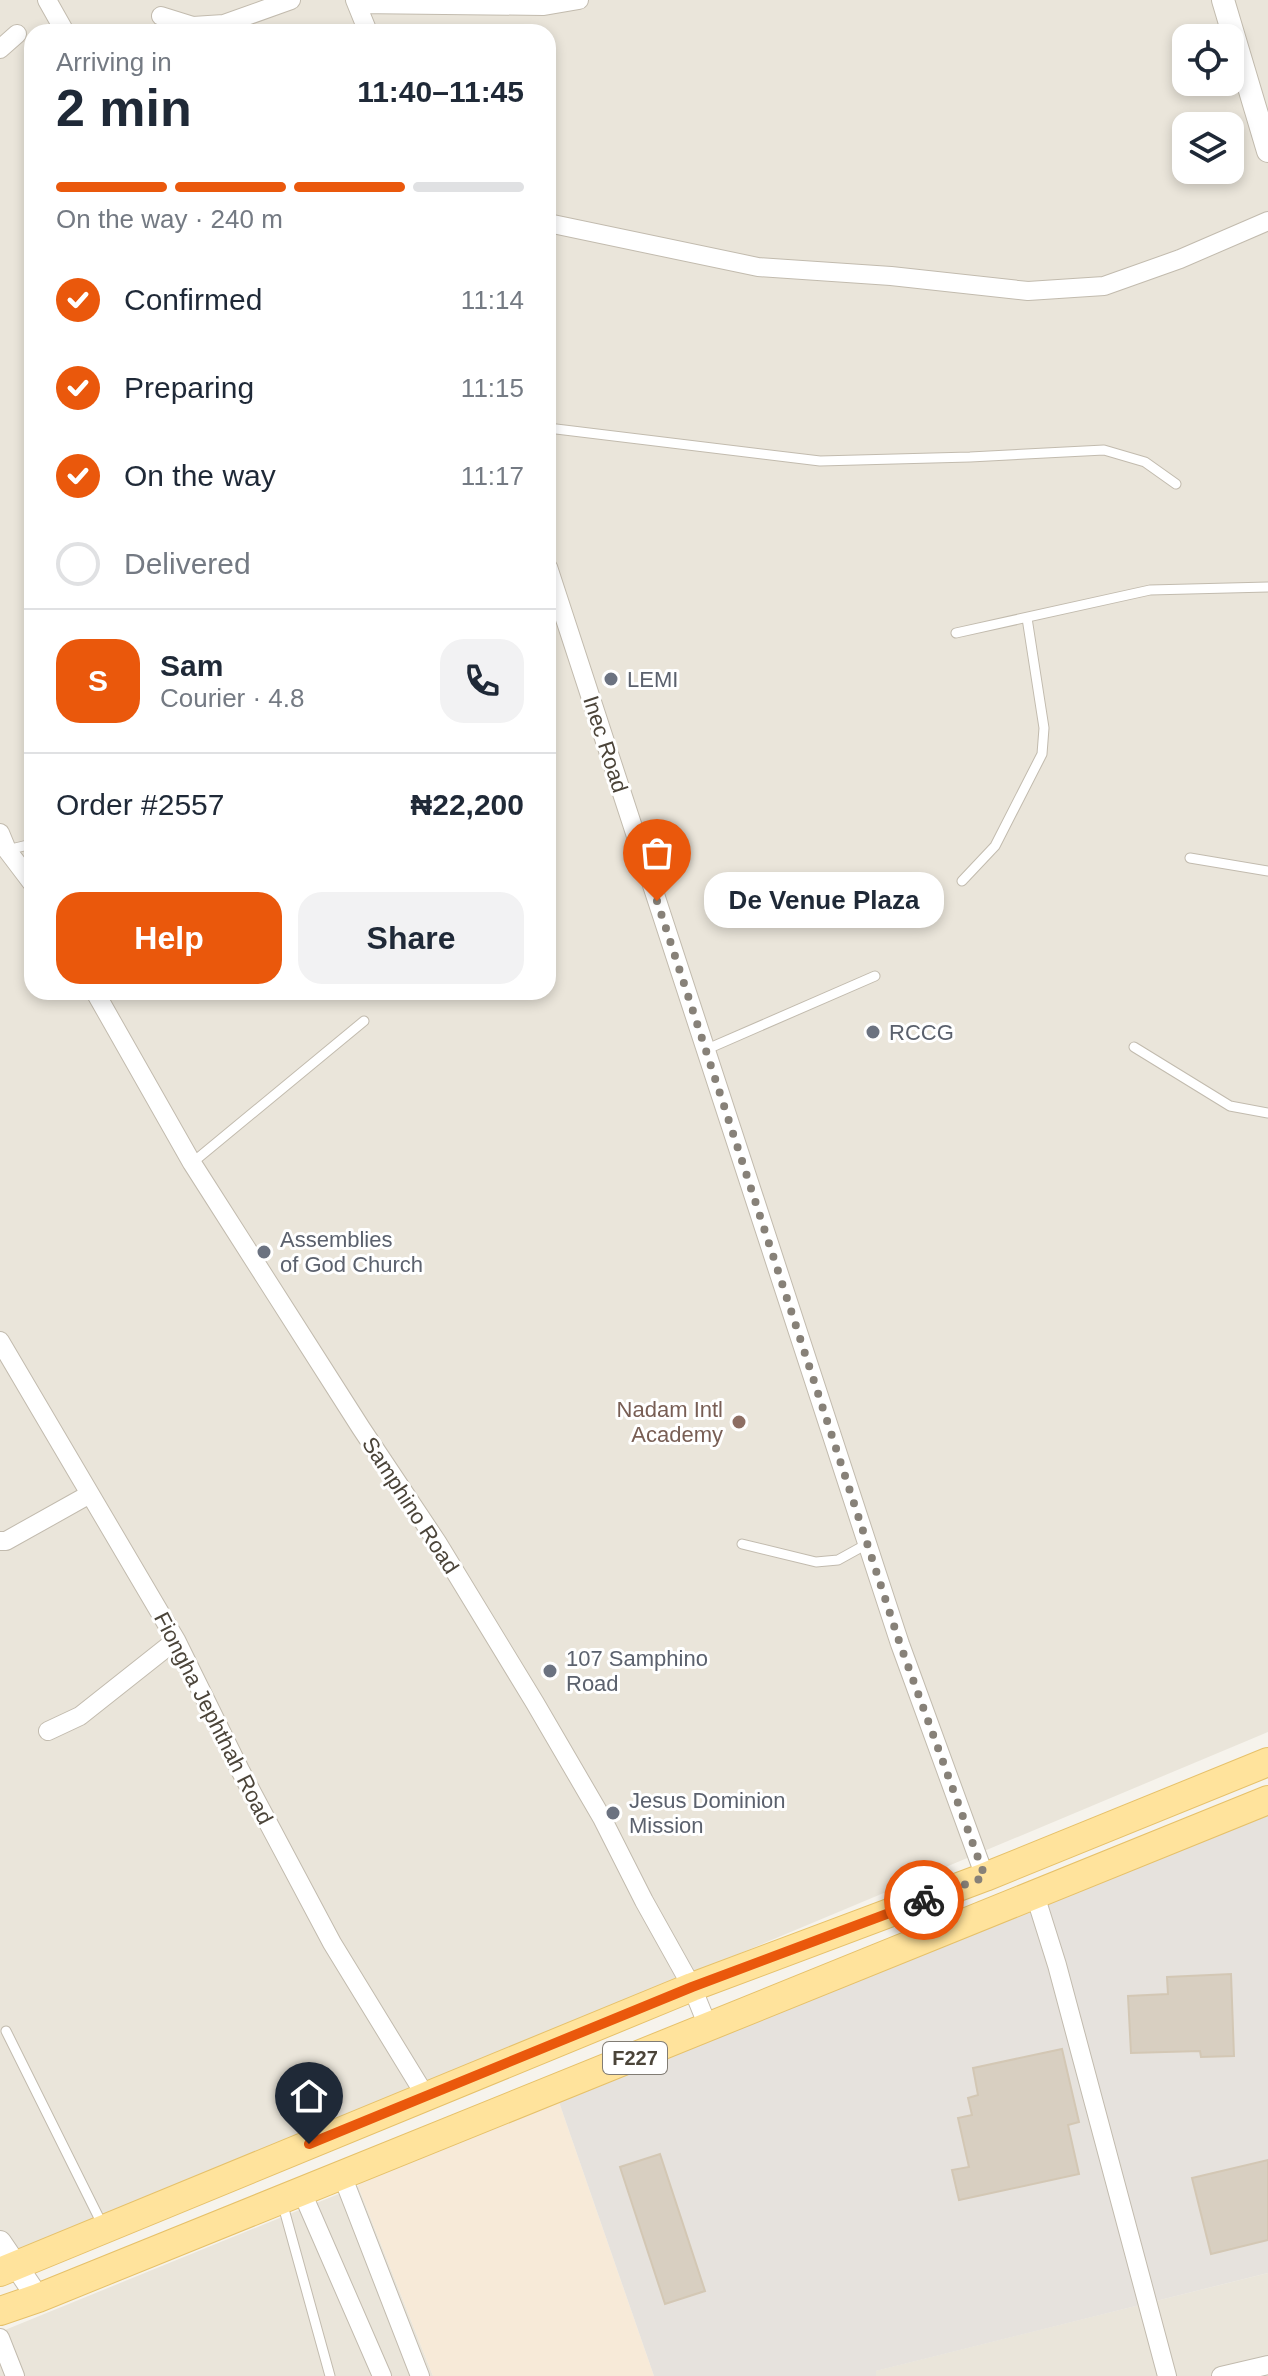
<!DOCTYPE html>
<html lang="en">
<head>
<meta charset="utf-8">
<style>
  body { margin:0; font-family:Helvetica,sans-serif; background:#f2f2f3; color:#1f2937; height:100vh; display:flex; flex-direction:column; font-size:30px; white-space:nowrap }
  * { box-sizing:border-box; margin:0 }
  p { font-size:26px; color:#747a83 }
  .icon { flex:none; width:44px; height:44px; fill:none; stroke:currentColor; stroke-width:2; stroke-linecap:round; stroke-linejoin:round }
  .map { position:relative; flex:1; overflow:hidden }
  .side { position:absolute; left:24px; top:24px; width:532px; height:976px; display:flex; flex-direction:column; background:#fff; border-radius:24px; box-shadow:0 4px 12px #0003 }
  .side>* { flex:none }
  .buttons { position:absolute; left:1172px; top:24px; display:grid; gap:16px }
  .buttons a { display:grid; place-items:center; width:72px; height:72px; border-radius:16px; background:#fff; box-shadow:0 4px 12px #0003; font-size:40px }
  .pin { position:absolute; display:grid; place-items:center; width:68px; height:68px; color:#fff; margin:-82px -34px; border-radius:50% 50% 50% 0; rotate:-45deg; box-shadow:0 0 8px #0007 }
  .pin .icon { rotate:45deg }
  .courier { position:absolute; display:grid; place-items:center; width:80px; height:80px; margin:-40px; border:6px solid #ea580c; border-radius:50%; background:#fff; color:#222; box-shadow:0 2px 10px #0007 }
  .bubble { position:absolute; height:56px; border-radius:24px; background:#fff; box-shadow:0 4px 12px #0003; font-size:26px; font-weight:700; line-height:56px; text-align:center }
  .head em { font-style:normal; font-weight:700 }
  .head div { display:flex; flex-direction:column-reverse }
  .head { display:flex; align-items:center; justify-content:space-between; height:136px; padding:0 32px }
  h1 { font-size:52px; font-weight:700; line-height:60px }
  .bar { display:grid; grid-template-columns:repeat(4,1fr); gap:12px 8px; align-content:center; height:96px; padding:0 32px }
  .bar i { height:10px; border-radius:6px; background:#e0e1e3 }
  .bar .selected { background:#ea580c }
  .bar p { grid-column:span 4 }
  .line { display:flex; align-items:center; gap:20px; padding:0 32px; border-top:2px solid #e0e1e3 }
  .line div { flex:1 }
  .round { display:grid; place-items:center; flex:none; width:84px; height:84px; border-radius:24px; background:#f2f2f3 }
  ol { padding:0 32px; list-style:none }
  li { display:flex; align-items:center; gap:24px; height:88px }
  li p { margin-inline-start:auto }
  li .icon { padding:8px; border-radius:50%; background:#ea580c; color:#fff; stroke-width:4 }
  li:last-child { color:#747a83 }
  li i { width:44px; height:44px; border:4px solid #e0e1e3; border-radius:50% }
  .cta { display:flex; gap:16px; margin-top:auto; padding:16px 32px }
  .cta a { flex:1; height:92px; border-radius:24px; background:#ea580c; color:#fff; font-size:32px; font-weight:700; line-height:92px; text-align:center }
  .cta a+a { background:#f2f2f3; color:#1f2937 }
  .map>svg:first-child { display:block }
  .residential { fill:#eae5da; fill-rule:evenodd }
  .commercial { fill:#f7ead8 }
  .industrial { fill:#e6e2dd }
  .building { fill:#d8cfc1; stroke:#d3c7b4; stroke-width:2 }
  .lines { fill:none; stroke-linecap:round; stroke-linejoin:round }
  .service-casing { stroke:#c2bbae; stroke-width:11 }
  .minor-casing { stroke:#c2bbae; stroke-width:20 }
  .tertiary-casing { stroke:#c2bbae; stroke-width:24 }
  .primary-casing { stroke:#e6c16a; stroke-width:30 }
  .service { stroke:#fff; stroke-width:9 }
  .minor { stroke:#fff; stroke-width:18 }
  .tertiary { stroke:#fff; stroke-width:22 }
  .primary { stroke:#ffe39c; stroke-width:28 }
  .done { stroke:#878178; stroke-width:8; stroke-dasharray:0 14.4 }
  .route { stroke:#ea580c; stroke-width:10 }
  .worship-dot { fill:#6b7280; stroke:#fff; stroke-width:3 }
  .education-dot { fill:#8d6e63; stroke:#fff; stroke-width:3 }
  .labels { text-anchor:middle; stroke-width:6; stroke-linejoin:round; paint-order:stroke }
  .shield { fill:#fff; stroke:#817c74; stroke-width:2 }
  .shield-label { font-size:20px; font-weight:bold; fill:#4b4439 }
  .worship-label { font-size:22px; fill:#5b616d; stroke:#fff; text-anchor:start }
  .street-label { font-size:22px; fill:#4b4439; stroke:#fff }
  .education-label { font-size:22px; fill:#785e54; stroke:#fff; text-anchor:end }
</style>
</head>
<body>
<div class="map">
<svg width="1268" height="2376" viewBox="0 0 1268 2376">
  <rect width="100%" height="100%" fill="#f6f3ec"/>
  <path class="residential" d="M0 0H1268V1732L402 2095 0 2258ZM32 32H548V992H32ZM1186 38H1230V82H1186ZM1186 126H1230V170H1186Z
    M358 2186 433 2376H0V2332Z
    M1268 2273V2376H876L875 2371Z"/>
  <path class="commercial" d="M559 2102 654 2376H433L358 2186 367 2176Z"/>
  <path class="industrial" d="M1268 1813V2273L876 2371V2376H654L559 2102Z"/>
  <path class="building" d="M1231 1974 1234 2056 1201 2057 1200 2051 1131 2053 1128 1996 1168 1994 1167 1977Z
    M1062 2049 1079 2122 1068 2125 1079 2174 959 2200 952 2170 969 2167 958 2118 972 2115 968 2098 978 2095 973 2068Z
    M660 2154 705 2291 665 2304 620 2167Z
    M1268 2160V2240L1211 2254 1192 2178Z"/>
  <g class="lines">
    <defs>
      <path id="service" d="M548 428 820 461 970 457 1104 450 1145 462 1176 484
        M956 633 1150 590 1268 587
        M7 850 32 844
        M1190 858 1268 871
        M962 881 995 846 1042 754 1044 728 1027 618
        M1134 1047 1230 1106 1268 1113
        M705 1050 875 976
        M192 1163 364 1021
        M742 1544 816 1562 838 1560 867 1544
        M6 2031 104 2228
        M282 2202 330 2376"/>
      <path id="minor" d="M47 0 65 32
        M355 0 368 32
        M357 4 544 6 579 0
        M161 16 193 26 224 24 291 0
        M0 49 17 34
        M548 223 758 267 891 276 1028 291 1104 286 1180 259 1268 221
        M548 567 900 1644 985 1877
        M0 833 7 850 32 883
        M95 992 192 1163 361 1428 437 1542 535 1703 602 1818 644 1901 692 1987 709 2029
        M0 1341 176 1640 240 1770 332 1943 425 2095
        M0 1541H6L90 1494
        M48 1731 80 1716 176 1640
        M1035 1895 1057 1965 1167 2376
        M342 2175 420 2376
        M301 2190 382 2376
        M0 2338 15 2376
        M1221 2376 1268 2365"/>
      <path id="tertiary" d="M1223 0 1268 151
        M0 2242 38 2298"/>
      <path id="primary" d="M0 2272 692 1987 985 1877 1268 1762
        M0 2311 38 2298 1268 1800"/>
    </defs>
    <use href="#service" class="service-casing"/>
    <use href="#minor" class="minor-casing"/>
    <use href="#tertiary" class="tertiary-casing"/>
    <use href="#primary" class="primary-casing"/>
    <use href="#service" class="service"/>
    <use href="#minor" class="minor"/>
    <use href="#tertiary" class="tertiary"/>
    <use href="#primary" class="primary"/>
  </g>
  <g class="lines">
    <path class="done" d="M657 901 900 1644 985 1877 924 1900"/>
    <path class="route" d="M309 2144 692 1987 924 1900"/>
  </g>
  <g class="worship-dot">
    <circle cx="611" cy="679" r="8"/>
    <circle cx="873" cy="1032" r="8"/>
    <circle cx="264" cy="1252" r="8"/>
    <circle cx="550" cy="1671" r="8"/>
    <circle cx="613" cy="1813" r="8"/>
  </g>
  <circle class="education-dot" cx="739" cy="1422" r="8"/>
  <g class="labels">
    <rect class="shield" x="603" y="2042" width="64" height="32" rx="6"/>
    <g class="shield-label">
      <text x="635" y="2065">F227</text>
    </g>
    <g class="worship-label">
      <text x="627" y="687">LEMI</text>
      <text x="889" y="1040">RCCG</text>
      <text x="280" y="1247">Assemblies<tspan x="280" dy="25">of God Church</tspan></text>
      <text x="566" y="1666">107 Samphino<tspan x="566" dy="25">Road</tspan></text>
      <text x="629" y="1808">Jesus Dominion<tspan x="629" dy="25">Mission</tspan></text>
    </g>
    <g class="street-label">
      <text transform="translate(606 744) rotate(72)" y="8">Inec Road</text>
      <text transform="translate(411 1505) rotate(57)" y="8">Samphino Road</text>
      <text transform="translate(214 1718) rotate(63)" y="8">Fiongha Jephthah Road</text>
    </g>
    <g class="education-label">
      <text x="723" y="1417">Nadam Intl<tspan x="723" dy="25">Academy</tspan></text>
    </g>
  </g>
</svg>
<div class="buttons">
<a><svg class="icon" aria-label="locate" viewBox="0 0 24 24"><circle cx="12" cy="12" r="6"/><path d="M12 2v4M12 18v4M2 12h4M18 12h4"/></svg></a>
<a><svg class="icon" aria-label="layers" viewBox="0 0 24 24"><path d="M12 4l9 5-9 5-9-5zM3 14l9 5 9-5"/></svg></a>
</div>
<div class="pin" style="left:657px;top:901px;background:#ea580c"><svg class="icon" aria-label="bag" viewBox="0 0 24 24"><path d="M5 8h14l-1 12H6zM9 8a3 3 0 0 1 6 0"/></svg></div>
<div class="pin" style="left:309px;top:2144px;background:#1f2937"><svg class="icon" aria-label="home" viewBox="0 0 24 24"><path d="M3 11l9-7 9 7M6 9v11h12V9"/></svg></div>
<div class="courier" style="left:924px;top:1900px"><svg class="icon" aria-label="bike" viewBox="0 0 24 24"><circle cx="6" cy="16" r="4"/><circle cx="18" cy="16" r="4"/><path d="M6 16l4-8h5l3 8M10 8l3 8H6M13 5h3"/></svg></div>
<div class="bubble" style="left:704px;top:872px;width:240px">De Venue Plaza</div>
<section class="side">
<div class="head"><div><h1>2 min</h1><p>Arriving in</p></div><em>11:40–11:45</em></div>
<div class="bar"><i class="selected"></i><i class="selected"></i><i class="selected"></i><i></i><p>On the way · 240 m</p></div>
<ol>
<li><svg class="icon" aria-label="check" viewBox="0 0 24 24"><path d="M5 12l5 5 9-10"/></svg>Confirmed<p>11:14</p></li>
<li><svg class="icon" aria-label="check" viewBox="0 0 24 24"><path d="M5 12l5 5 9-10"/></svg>Preparing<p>11:15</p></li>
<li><svg class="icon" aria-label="check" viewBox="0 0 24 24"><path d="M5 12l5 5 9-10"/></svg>On the way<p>11:17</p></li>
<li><i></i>Delivered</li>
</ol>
<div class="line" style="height:144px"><b class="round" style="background:#ea580c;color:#fff">S</b><div><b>Sam</b><p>Courier · 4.8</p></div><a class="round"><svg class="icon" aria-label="phone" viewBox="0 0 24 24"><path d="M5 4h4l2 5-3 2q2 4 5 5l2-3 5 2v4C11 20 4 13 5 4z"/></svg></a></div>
<div class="line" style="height:104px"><div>Order #2557</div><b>₦22,200</b></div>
<div class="cta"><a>Help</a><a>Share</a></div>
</section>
</div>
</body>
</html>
